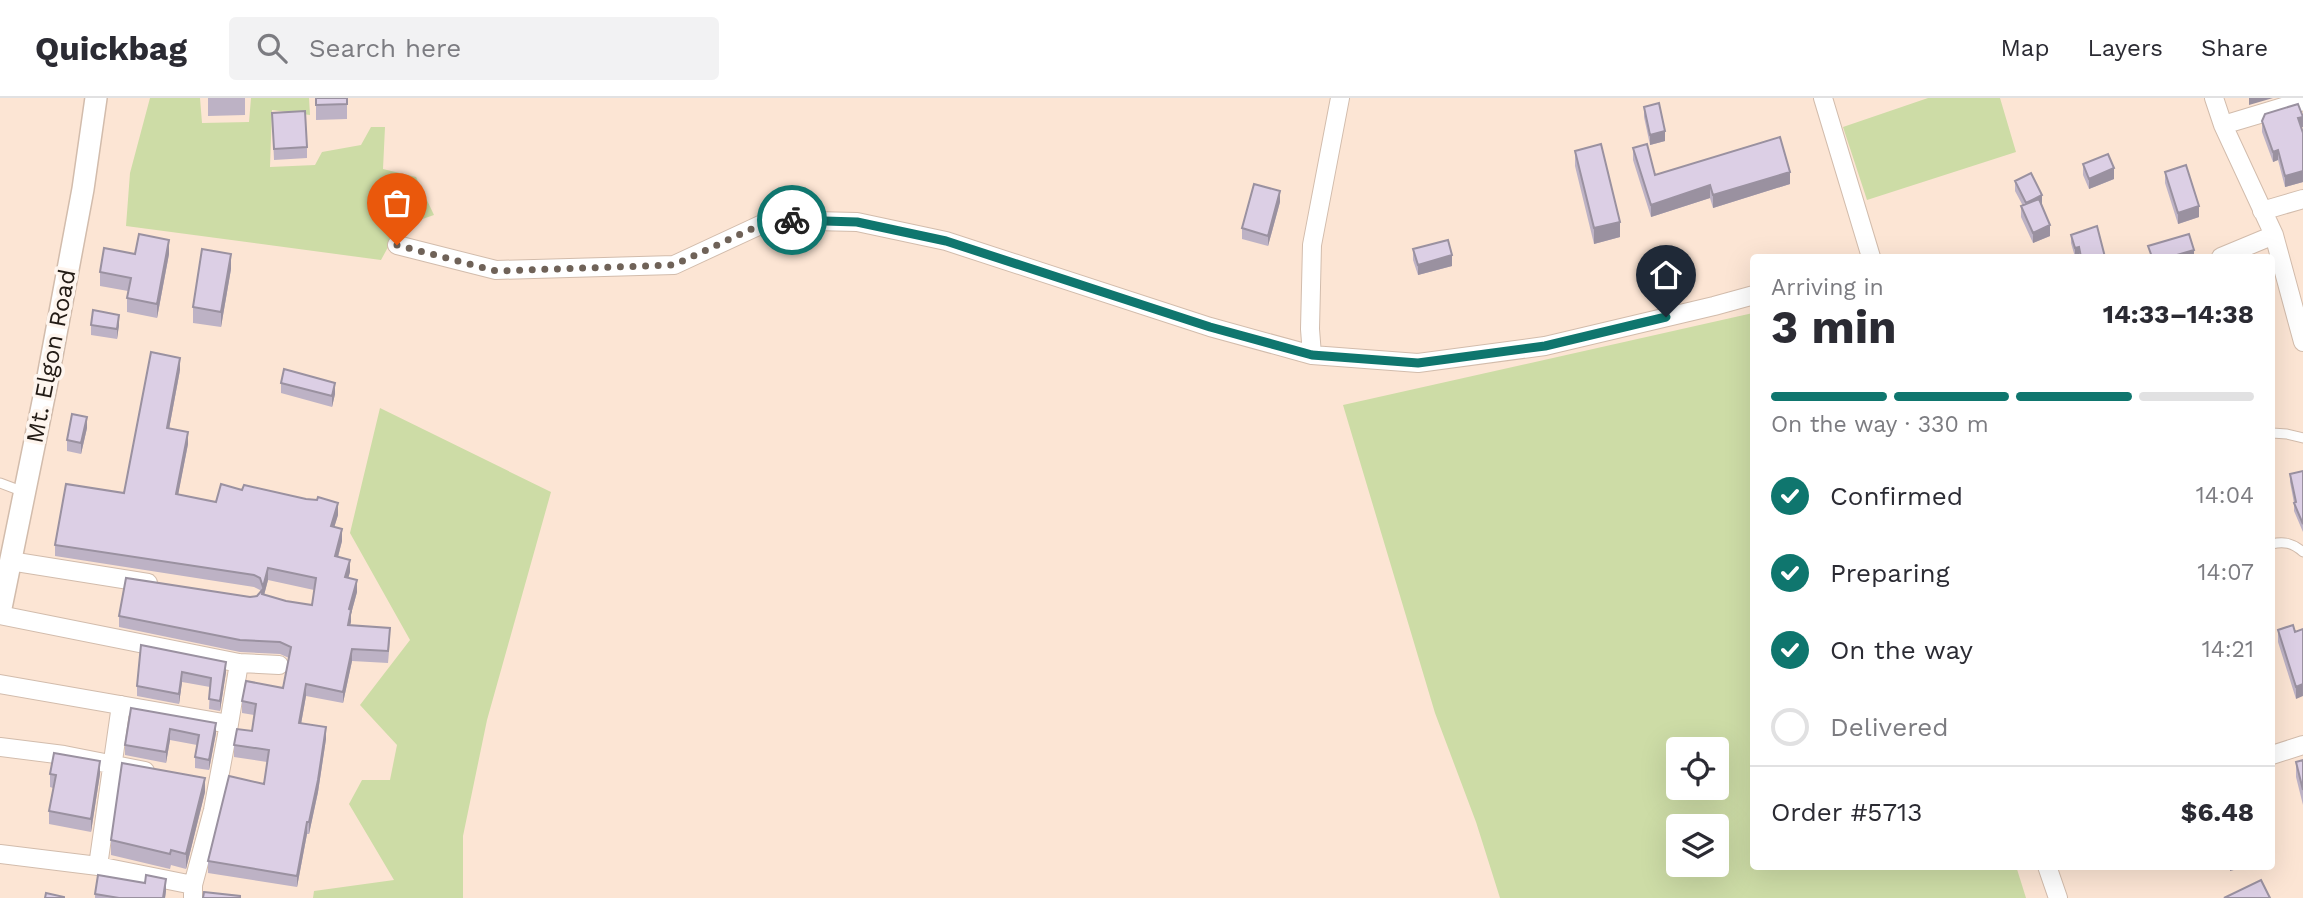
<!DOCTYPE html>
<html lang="en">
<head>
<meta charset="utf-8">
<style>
  body { margin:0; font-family:"Work Sans",sans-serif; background:#f2f2f3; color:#2b2b33; height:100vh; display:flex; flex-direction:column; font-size:26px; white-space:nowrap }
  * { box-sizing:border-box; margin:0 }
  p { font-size:23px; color:#7c7c81 }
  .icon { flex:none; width:38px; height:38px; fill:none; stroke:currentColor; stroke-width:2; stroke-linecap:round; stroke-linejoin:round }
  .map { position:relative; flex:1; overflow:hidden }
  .side { position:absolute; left:1750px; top:156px; width:525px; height:616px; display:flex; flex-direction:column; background:#fff; border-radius:7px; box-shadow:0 7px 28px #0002 }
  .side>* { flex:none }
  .controls { position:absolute; left:1666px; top:639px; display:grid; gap:14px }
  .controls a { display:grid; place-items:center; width:63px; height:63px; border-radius:7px; background:#fff; box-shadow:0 7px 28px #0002; font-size:35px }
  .pin { position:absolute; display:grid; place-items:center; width:60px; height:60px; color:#fff; margin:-72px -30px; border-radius:50% 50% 50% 0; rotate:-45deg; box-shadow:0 0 7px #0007 }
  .pin .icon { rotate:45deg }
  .courier { position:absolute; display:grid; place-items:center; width:70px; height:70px; margin:-35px; border:5px solid #0f766e; border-radius:50%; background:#fff; color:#222; box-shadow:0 2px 9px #0007 }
  .headline em { font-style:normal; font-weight:700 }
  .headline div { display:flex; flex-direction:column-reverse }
  .headline { display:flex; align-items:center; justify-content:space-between; height:119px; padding:0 21px }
  h1 { font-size:46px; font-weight:700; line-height:52px }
  .bar { display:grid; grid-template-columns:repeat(4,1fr); gap:10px 7px; align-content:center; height:84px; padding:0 21px }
  .bar i { height:9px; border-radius:5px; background:#e1e1e2 }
  .bar .on { background:#0f766e }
  .bar p { grid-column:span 4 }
  .line { display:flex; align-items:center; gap:18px; padding:0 21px; border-top:2px solid #e1e1e2 }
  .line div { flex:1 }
  ol { padding:0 21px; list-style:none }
  li { display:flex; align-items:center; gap:21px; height:77px }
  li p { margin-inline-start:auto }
  li .icon { padding:7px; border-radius:50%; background:#0f766e; color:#fff; stroke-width:4 }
  li:last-child { color:#7c7c81 }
  li i { width:38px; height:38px; border:4px solid #e1e1e2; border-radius:50% }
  header { display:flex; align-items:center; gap:42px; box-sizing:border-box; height:98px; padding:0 35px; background:#fff; border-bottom:2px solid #e1e1e2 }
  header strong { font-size:33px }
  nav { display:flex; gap:38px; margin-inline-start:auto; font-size:24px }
  .search { width:490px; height:63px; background:#f2f2f3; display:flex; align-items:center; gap:18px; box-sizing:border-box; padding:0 24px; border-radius:7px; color:#7c7c81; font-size:26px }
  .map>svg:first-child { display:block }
  .green { fill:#cddca6; fill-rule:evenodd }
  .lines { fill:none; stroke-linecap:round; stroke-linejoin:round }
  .service-casing { stroke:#d2bcac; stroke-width:11 }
  .minor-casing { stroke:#d2bcac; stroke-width:20 }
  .tertiary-casing { stroke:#d2bcac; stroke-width:24 }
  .service { stroke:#fff; stroke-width:9 }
  .minor { stroke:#fff; stroke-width:18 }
  .tertiary { stroke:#fff; stroke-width:21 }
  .wall { fill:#bdb2c5; fill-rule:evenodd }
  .shaded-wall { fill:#9a91a0 }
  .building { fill:#dccfe5; stroke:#9a91a0; stroke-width:2 }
  .done { stroke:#6f6258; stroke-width:7; stroke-dasharray:0 12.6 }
  .route { stroke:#0f766e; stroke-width:9 }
  .labels { text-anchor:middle; stroke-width:7; stroke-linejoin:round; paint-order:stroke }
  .street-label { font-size:24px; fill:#231b15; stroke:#fef5ee }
</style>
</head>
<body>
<header>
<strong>Quickbag</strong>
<div class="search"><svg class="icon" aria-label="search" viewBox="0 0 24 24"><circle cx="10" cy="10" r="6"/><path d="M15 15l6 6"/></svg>Search here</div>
<nav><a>Map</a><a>Layers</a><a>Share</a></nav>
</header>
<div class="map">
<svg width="2303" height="800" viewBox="0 0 2303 800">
  <rect width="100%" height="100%" fill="#fce5d4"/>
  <path class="green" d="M150 0H200L202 25 249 24 251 0H309L310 17 272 12 270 69 315 67 322 54 361 47 371 29H385L383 71 416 79 434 117 399 129 381 162 126 128 130 75Z
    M1928 0H2000L2016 54 1867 102 1843 29Z
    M1753 215 1754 768H2016L2026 800H1500L1476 724 1435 615 1343 307ZM1678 651H1717V690H1678ZM1678 728H1717V766H1678Z
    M380 310 551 394 487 622 463 738V800H313L314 793 394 782 349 706 362 682H390L397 647 360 607 410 542 350 435Z"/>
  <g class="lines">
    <defs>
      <path id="service" d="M2272 335 2287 336 2303 340
        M0 385 24 394
        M2272 446C2284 443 2293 445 2303 454"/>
      <path id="minor" d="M1823 0 1871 159
        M2214 0 2223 27 2274 137 2303 244
        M2223 27 2303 3
        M2262 113 2303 101
        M397 147 496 172 674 167 771 122 857 124 946 143 1210 229 1312 257 1418 265 1545 248 1714 208 1754 197
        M2221 159 2274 137
        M1312 257 1310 231 1312 147 1340 0
        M10 463 148 485
        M0 517 239 565 279 567
        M0 586 229 626 213 712 193 787V800
        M229 626 239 565
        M0 649 64 657 145 673
        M2272 657 2303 647
        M0 756 98 768 193 787
        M98 768 121 607
        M2047 768 2058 800"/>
      <path id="tertiary" d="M0 515 47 284 83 91 96 0"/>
    </defs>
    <use href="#service" class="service-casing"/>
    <use href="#minor" class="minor-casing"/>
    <use href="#tertiary" class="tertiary-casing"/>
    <use href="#service" class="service"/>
    <use href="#minor" class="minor"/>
    <use href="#tertiary" class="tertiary"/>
  </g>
  <path class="wall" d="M208 0H245V17L208 18Z
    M316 0H347V21L316 22Z
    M1644 9 1665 43 1650 47 1644 19Z
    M272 15 307 49V60L274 62Z
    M2262 23 2303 29H2301L2303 35V84L2285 89 2278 62 2273 64 2262 34Z
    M1633 50 1655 77 1790 86 1713 110 1710 100 1651 119 1633 62Z
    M1575 53 1620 139 1594 146 1575 68Z
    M2083 66 2114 81 2089 91 2083 77Z
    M2165 74 2199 119 2178 126 2165 85Z
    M2015 83 2042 107 2050 138 2033 145 2021 119V108H2023L2015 93Z
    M1280 104 1268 148 1242 141V130Z
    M2071 137 2105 159H2080L2079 158 2075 159 2071 145Z
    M1413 151 1452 168 1418 177 1413 162Z
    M135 156H169L157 220 127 214V200L128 193 100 188V174Z
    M231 171 221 229 193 225V209Z
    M91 227H119L117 241 91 237Z
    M180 272 169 331 188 346 178 396 216 404 338 417 334 429 342 443 338 459 350 474 348 480 357 494 351 516 350 527 390 542 388 565 352 563 343 605 306 598 301 626 326 641 318 694 309 736H307L297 789 208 775V763L264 686 267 664 234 659V647L252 633 254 617 242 615V603L283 590 289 560 280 556 240 554 119 529V518L257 498 261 494 260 492 254 489 55 458V447L124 395ZM268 482 314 492 312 507 286 503 264 497Z
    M281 285 335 296 332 309 281 295Z
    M87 330 81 356 67 353V342Z
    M2303 373V434L2294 413V405L2290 384V376Z
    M2303 531 2296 601 2278 544V532L2295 534Z
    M141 547 226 574 220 613 209 611 210 589 182 584 179 606 137 598V588Z
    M131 610 216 635 209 672 195 670V659L197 647 170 642 166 665 125 657V647Z
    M2303 662V707L2296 679V664Z
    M50 676H100L91 734 49 726V713L53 690 50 689Z
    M205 694 186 771 171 767 170 771 111 757V742Z
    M166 793 165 800H95V796Z"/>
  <path class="shaded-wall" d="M2249 0H2273L2249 7Z
    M2303 19V29L2298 30V20Z
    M1665 33V43L1650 47V37Z
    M2278 52V62L2273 64V54Z
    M2114 70V81L2089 91V81Z
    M2303 73V84L2285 89V78Z
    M1790 74V86L1713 110V97Z
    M1710 87V100L1651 119V107Z
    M1280 93V104L1268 148V138Z
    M2042 97V107L2026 115V105Z
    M2199 108V119L2178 126V115Z
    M1620 124V139L1594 146V130Z
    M2050 127V138L2033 145V135Z
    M169 142V156L157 220V206Z
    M2079 149V158L2075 159V150Z
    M2194 152V159H2170Z
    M231 156V171L221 229V214Z
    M1452 157V168L1418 177V167Z
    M119 217V227L117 241V231Z
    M180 260V272L167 342V330Z
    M335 285V296L332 309V298Z
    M87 319V330L81 356V345Z
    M188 334V346L176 408V396Z
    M338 405V417L331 440V428Z
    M342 431V443L335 470V458Z
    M350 462V474L345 491V479Z
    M268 470V482L263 501V489Z
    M357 482V494L351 516V524L348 539 349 511Z
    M352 551V563L343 605V594Z
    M226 564V574L220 613V603Z
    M182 574V584L179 606V596Z
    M306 586V598L299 637V625Z
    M2303 586V598L2296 601V589Z
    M216 625V635L209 672V662Z
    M326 629V641L318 694 309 736V724Z
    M170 631V642L166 665V654Z
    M100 663V676L91 734V721Z
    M205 680V694L186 771V756Z
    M307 724V736L297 789V778Z
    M2230 768H2245V769L2230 773Z
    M166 781V793L165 800H163Z"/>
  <path class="building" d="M316 0H347V6L316 7Z
    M1659 5 1665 33 1650 37 1644 9Z
    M2298 6 2303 19 2298 20 2303 35V73L2285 78 2278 52 2273 54 2262 23 2265 16Z
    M305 13 307 49 274 51 272 15Z
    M1780 39 1790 74 1713 97 1710 87 1651 107 1633 50 1647 46 1655 77Z
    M1601 46 1620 124 1594 130 1575 53Z
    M2108 56 2114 70 2089 81 2083 66Z
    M2186 67 2199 108 2178 115 2165 74Z
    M2031 75 2042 97 2026 105 2015 83Z
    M1254 86 1280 93 1268 138 1242 130Z
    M2039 101 2050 127 2033 135 2021 108Z
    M2097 128 2105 159H2081L2079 149 2075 150 2071 137Z
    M139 136 169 142 157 206 127 200 131 180 100 174 104 150 135 156Z
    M2189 136 2194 152 2170 159H2152L2148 148Z
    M1448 142 1452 157 1418 167 1413 151Z
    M202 151 231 156 221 214 193 209Z
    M93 212 119 217 117 231 91 227Z
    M151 254 180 260 167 330 188 334 176 396 216 404 221 386 242 392 244 387 306 401 317 402 318 399 338 405 331 428 342 431 335 458 350 462 345 479 357 482 349 511 351 512 348 527 390 530 388 553 352 551 343 594 306 586 299 625 326 629 318 682 309 724H307L297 778 208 763 229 678 264 686 269 652 234 647 237 631 252 633 256 606 242 603 246 583 283 590 291 549 280 544 240 542 119 518 126 480 250 499 257 498 263 491 262 496 286 503 312 507 316 480 268 470 263 489 260 480 254 477 55 447 66 386 124 395Z
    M284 271 335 285 332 298 281 285Z
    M72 316 87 319 81 345 67 342Z
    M2303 373V426L2294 405 2296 404 2290 376Z
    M2293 527 2295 534 2303 531V586L2296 589 2278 532Z
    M141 547 226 564 220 603 209 601 211 580 182 574 179 596 137 588Z
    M131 610 216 625 209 662 195 659 199 637 170 631 166 654 125 647Z
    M54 655 100 663 91 721 49 713 56 677 50 676Z
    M2303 662V692L2296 664Z
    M122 665 205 680 186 756 171 752 170 756 111 742Z
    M98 777 145 785 146 777 166 781 163 800H119L95 796Z
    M2261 782 2270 800H2224Z
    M204 794 240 798V800H203Z
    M46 795 64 799V800H45Z"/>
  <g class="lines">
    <path class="done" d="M397 147 496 173 674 167 771 122H792"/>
    <path class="route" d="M792 122 857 124 946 143 1210 229 1312 257 1418 265 1545 248 1666 219"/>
  </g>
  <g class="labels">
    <g class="street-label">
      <text transform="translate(51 258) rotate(-79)" y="8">Mt. Elgon Road</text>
    </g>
  </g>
</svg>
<div class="controls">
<a><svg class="icon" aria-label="locate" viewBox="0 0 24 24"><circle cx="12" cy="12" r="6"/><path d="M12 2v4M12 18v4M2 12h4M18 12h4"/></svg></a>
<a><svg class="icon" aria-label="layers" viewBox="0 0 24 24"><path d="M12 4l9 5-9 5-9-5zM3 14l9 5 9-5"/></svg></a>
</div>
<div class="pin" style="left:397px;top:147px;background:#ea580c"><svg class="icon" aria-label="bag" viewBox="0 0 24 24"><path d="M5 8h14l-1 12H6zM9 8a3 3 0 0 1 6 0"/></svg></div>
<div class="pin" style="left:1666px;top:219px;background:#1f2937"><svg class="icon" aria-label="home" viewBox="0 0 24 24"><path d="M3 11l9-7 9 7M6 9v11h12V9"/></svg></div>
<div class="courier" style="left:792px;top:122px"><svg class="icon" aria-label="bike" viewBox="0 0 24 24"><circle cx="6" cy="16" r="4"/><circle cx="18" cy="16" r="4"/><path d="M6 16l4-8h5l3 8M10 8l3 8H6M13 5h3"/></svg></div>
<section class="side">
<div class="headline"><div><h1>3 min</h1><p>Arriving in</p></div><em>14:33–14:38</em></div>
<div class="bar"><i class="on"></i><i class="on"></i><i class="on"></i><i></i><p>On the way · 330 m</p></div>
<ol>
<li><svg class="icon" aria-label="check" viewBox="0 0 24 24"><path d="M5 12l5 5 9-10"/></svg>Confirmed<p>14:04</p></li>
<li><svg class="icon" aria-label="check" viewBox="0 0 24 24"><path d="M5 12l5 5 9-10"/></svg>Preparing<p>14:07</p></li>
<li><svg class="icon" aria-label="check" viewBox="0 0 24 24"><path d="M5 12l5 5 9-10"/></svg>On the way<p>14:21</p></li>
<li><i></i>Delivered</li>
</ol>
<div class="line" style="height:91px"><div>Order #5713</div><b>$6.48</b></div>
</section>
</div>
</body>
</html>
